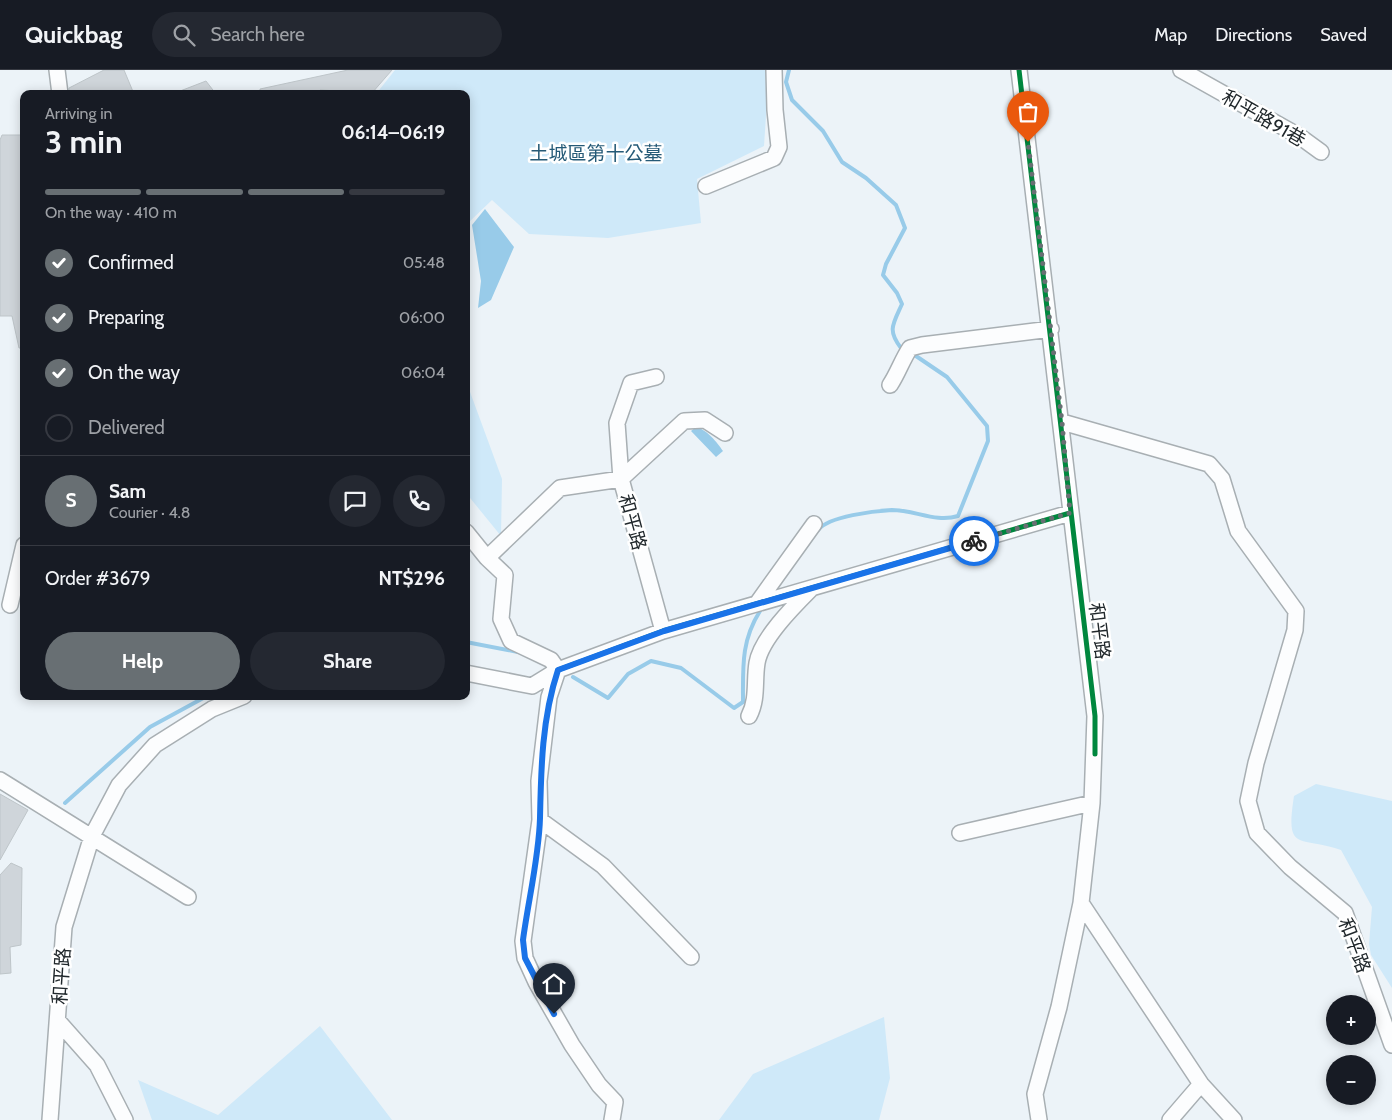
<!DOCTYPE html>
<html lang="en">
<head>
<meta charset="utf-8">
<style>
  body { margin:0; font-family:Cabin,"Noto Sans TC",sans-serif; background:#242831; color:#f1f3f6; height:100vh; display:flex; flex-direction:column; font-size:19px; white-space:nowrap }
  * { box-sizing:border-box; margin:0 }
  p { font-size:16px; color:#9ea1a6 }
  .icon { flex:none; width:28px; height:28px; fill:none; stroke:currentColor; stroke-width:2; stroke-linecap:round; stroke-linejoin:round }
  .map { position:relative; flex:1; overflow:hidden }
  .side { position:absolute; left:20px; top:20px; width:450px; height:610px; display:flex; flex-direction:column; background:#171b24; border-radius:10px; box-shadow:0 2px 12px #0003 }
  .side>* { flex:none }
  .tools { position:absolute; left:1326px; top:925px; display:grid; gap:10px }
  .tools a { display:grid; place-items:center; width:50px; height:50px; border-radius:50%; background:#171b24; box-shadow:0 2px 12px #0003; font-size:25px }
  .pin { position:absolute; display:grid; place-items:center; width:42px; height:42px; color:#fff; margin:-51px -21px; border-radius:50% 50% 50% 0; rotate:-45deg; box-shadow:0 0 5px #0007 }
  .pin .icon { rotate:45deg }
  .courier { position:absolute; display:grid; place-items:center; width:50px; height:50px; margin:-25px; border:4px solid #1a73e8; border-radius:50%; background:#fff; color:#222; box-shadow:0 1px 6px #0007 }
  .overview em { font-style:normal; font-weight:800 }
  .overview div { display:flex; flex-direction:column-reverse }
  .overview { display:flex; align-items:center; justify-content:space-between; height:85px; padding:0 25px }
  h1 { font-size:32px; font-weight:800; line-height:38px }
  .bar { display:grid; grid-template-columns:repeat(4,1fr); gap:8px 5px; align-content:center; height:60px; padding:0 25px }
  .bar i { height:6px; border-radius:4px; background:#363941 }
  .bar .current { background:#686f73 }
  .bar p { grid-column:span 4 }
  .line { display:flex; align-items:center; gap:12px; padding:0 25px; border-top:1px solid #363941 }
  .line div { flex:1 }
  .round { display:grid; place-items:center; flex:none; width:52px; height:52px; border-radius:26px; background:#242831 }
  ol { padding:0 25px; list-style:none }
  li { display:flex; align-items:center; gap:15px; height:55px }
  li p { margin-inline-start:auto }
  li .icon { padding:5px; border-radius:50%; background:#686f73; color:#fff; stroke-width:4 }
  li:last-child { color:#9ea1a6 }
  li i { width:28px; height:28px; border:2px solid #363941; border-radius:50% }
  .primary-button { display:flex; gap:10px; margin-top:auto; padding:10px 25px }
  .primary-button a { flex:1; height:58px; border-radius:30px; background:#686f73; color:#fff; font-size:20px; font-weight:800; line-height:58px; text-align:center }
  .primary-button a+a { background:#242831; color:#f1f3f6 }
  header { display:flex; align-items:center; gap:30px; box-sizing:border-box; height:70px; padding:0 25px; background:#171b24; border-bottom:1px solid #363941 }
  header strong { font-size:24px }
  nav { display:flex; gap:28px; margin-inline-start:auto; font-size:18px }
  .search { width:350px; height:45px; background:#242831; display:flex; align-items:center; gap:12px; box-sizing:border-box; padding:0 18px; border-radius:28px; color:#9ea1a6; font-size:19px }
  .map>svg:first-child { display:block }
  .green { fill:#cfe9f9 }
  .water { fill:#98cbe9 }
  .lines { fill:none; stroke-linecap:round; stroke-linejoin:round }
  .stream { stroke:#98cbe9; stroke-width:4 }
  .building { fill:#cfd5da; stroke:#bec5c9 }
  .minor-casing { stroke:#a8afb3; stroke-width:18 }
  .minor { stroke:#fcfdfe; stroke-width:15 }
  .cycleway-casing { stroke:#fff; stroke-width:8 }
  .cycleway { stroke:#00873e; stroke-width:5 }
  .done { stroke:#686f73; stroke-width:5; stroke-dasharray:0 9 }
  .route { stroke:#1a73e8; stroke-width:6 }
  .labels { text-anchor:middle; stroke-width:5; stroke-linejoin:round; paint-order:stroke }
  .street-label { font-size:19px; fill:#21282c; stroke:#fff }
  .park-label { font-size:19px; fill:#255a77; stroke:#fff }
</style>
</head>
<body>
<header>
<strong>Quickbag</strong>
<div class="search"><svg class="icon" aria-label="search" viewBox="0 0 24 24"><circle cx="10" cy="10" r="6"/><path d="M15 15l6 6"/></svg>Search here</div>
<nav><a>Map</a><a>Directions</a><a>Saved</a></nav>
</header>
<div class="map">
<svg width="1392" height="1050" viewBox="0 0 1392 1050">
  <rect width="100%" height="100%" fill="#ecf3f8"/>
  <path class="green" d="M395 0H769L764 76 697 109 701 153 608 168 529 164 492 130 466 155V24H376Z
    M466 311 502 409 501 466 466 423Z
    M1316 714 1392 731V918L1371 885 1369 874 1372 837 1341 780C1299 765 1285 784 1294 726Z
    M884 947 890 1008 879 1050H719L753 1004Z
    M320 956 392 1050H152L138 1010 218 1045Z"/>
  <path class="water" d="M485 139 514 177 491 230 478 238 481 211 472 155Z
    M696 357C706 359 718 373 723 381L716 387 691 361Z"/>
  <g class="lines">
    <path class="stream" d="M789 0 786 12 792 30 823 61 842 92 866 108 896 135 905 158 886 194 883 205 897 223 902 234C893 254 887 260 901 278
      M818 460C829 446 875 441 892 440 915 440 936 453 958 446L988 371 987 356 947 307 913 284
      M466 572 518 582
      M573 607 608 628 628 604 651 591 681 598 734 638 743 632C743 597 741 571 760 541
      M65 733 150 657 207 626"/>
  </g>
  <path class="building" d="M104 0H124L134 24H69V18Z
    M348 0H392L372 23 320 20 317 24H260V19Z
    M206 11 216 24H175V23Z
    M2 65H24V278H19L12 246H0V70Z
    M0 724 28 740 0 790Z
    M11 793 22 798 21 875 10 877 11 903 0 904V805Z"/>
  <g class="lines">
    <defs>
      <path id="minor" d="M57 0 60 24
        M1019 0 1095 646 1092 733 1081 833 1201 1014 1234 1050
        M1181 0 1299 66 1321 82
        M706 116 774 88 779 77 775 40 774 0
        M890 315C898 303 902 290 910 278L922 275 1051 259
        M1062 352 1209 394 1222 409 1238 461 1296 541 1295 560 1256 693 1248 731 1257 763 1290 797 1345 843 1392 975
        M466 462 487 488
        M758 532 814 454
        M10 535 24 475
        M663 561 621 409 684 351 705 350 725 363
        M558 600 549 627 539 711 540 750 523 871 525 888 536 912 572 975 599 1015 615 1032 612 1050
        M558 600 551 590 511 571 501 549 505 505 487 488 560 418 621 409 617 353 631 313 656 307
        M466 603 532 616 558 600 663 561 1070 443
        M749 646C758 629 754 611 757 593 761 569 793 537 810 520
        M0 710 188 827
        M540 750 603 796 691 887
        M960 763 1092 733
        M58 951 97 995 125 1050
        M50 1050 64 857 92 766 119 715 155 675 212 639 244 626
        M1039 1050 1035 1024 1059 937 1081 833
        M1170 1050 1201 1014"/>
    </defs>
    <use href="#minor" class="minor-casing"/>
    <use href="#minor" class="minor"/>
    <defs>
      <path id="cycleway" d="M1019 0 1095 646V684
        M558 600 663 561 1070 443"/>
    </defs>
    <use href="#cycleway" class="cycleway-casing"/>
    <use href="#cycleway" class="cycleway"/>
  </g>
  <g class="lines">
    <path class="done" d="M974 471 1070 443 1062 352 1028 72"/>
    <path class="route" d="M554 944 525 888 523 870C528 832 539 787 540 748 541 698 542 648 558 600L664 561 974 471"/>
  </g>
  <g class="labels">
    <g class="street-label">
      <text transform="translate(1264 48) rotate(30)" y="7">和平路91巷</text>
      <text transform="translate(633 452) rotate(75)" y="7">和平路</text>
      <text transform="translate(1100 561) rotate(83)" y="7">和平路</text>
      <text transform="translate(1355 875) rotate(69)" y="7">和平路</text>
      <text transform="translate(61 906) rotate(-86)" y="7">和平路</text>
    </g>
    <g class="park-label">
      <text x="596" y="90">土城區第十公墓</text>
    </g>
  </g>
</svg>
<div class="tools">
<a>+</a>
<a>−</a>
</div>
<div class="pin" style="left:1028px;top:72px;background:#ea580c"><svg class="icon" aria-label="bag" viewBox="0 0 24 24"><path d="M5 8h14l-1 12H6zM9 8a3 3 0 0 1 6 0"/></svg></div>
<div class="pin" style="left:554px;top:944px;background:#1f2937"><svg class="icon" aria-label="home" viewBox="0 0 24 24"><path d="M3 11l9-7 9 7M6 9v11h12V9"/></svg></div>
<div class="courier" style="left:974px;top:471px"><svg class="icon" aria-label="bike" viewBox="0 0 24 24"><circle cx="6" cy="16" r="4"/><circle cx="18" cy="16" r="4"/><path d="M6 16l4-8h5l3 8M10 8l3 8H6M13 5h3"/></svg></div>
<section class="side">
<div class="overview"><div><h1>3 min</h1><p>Arriving in</p></div><em>06:14–06:19</em></div>
<div class="bar"><i class="current"></i><i class="current"></i><i class="current"></i><i></i><p>On the way · 410 m</p></div>
<ol>
<li><svg class="icon" aria-label="check" viewBox="0 0 24 24"><path d="M5 12l5 5 9-10"/></svg>Confirmed<p>05:48</p></li>
<li><svg class="icon" aria-label="check" viewBox="0 0 24 24"><path d="M5 12l5 5 9-10"/></svg>Preparing<p>06:00</p></li>
<li><svg class="icon" aria-label="check" viewBox="0 0 24 24"><path d="M5 12l5 5 9-10"/></svg>On the way<p>06:04</p></li>
<li><i></i>Delivered</li>
</ol>
<div class="line" style="height:90px"><b class="round" style="background:#686f73;color:#fff">S</b><div><b>Sam</b><p>Courier · 4.8</p></div><a class="round"><svg class="icon" aria-label="chat" viewBox="0 0 24 24"><path d="M4 5h16v11H9l-5 4z"/></svg></a><a class="round"><svg class="icon" aria-label="phone" viewBox="0 0 24 24"><path d="M5 4h4l2 5-3 2q2 4 5 5l2-3 5 2v4C11 20 4 13 5 4z"/></svg></a></div>
<div class="line" style="height:65px"><div>Order #3679</div><b>NT$296</b></div>
<div class="primary-button"><a>Help</a><a>Share</a></div>
</section>
</div>
</body>
</html>
